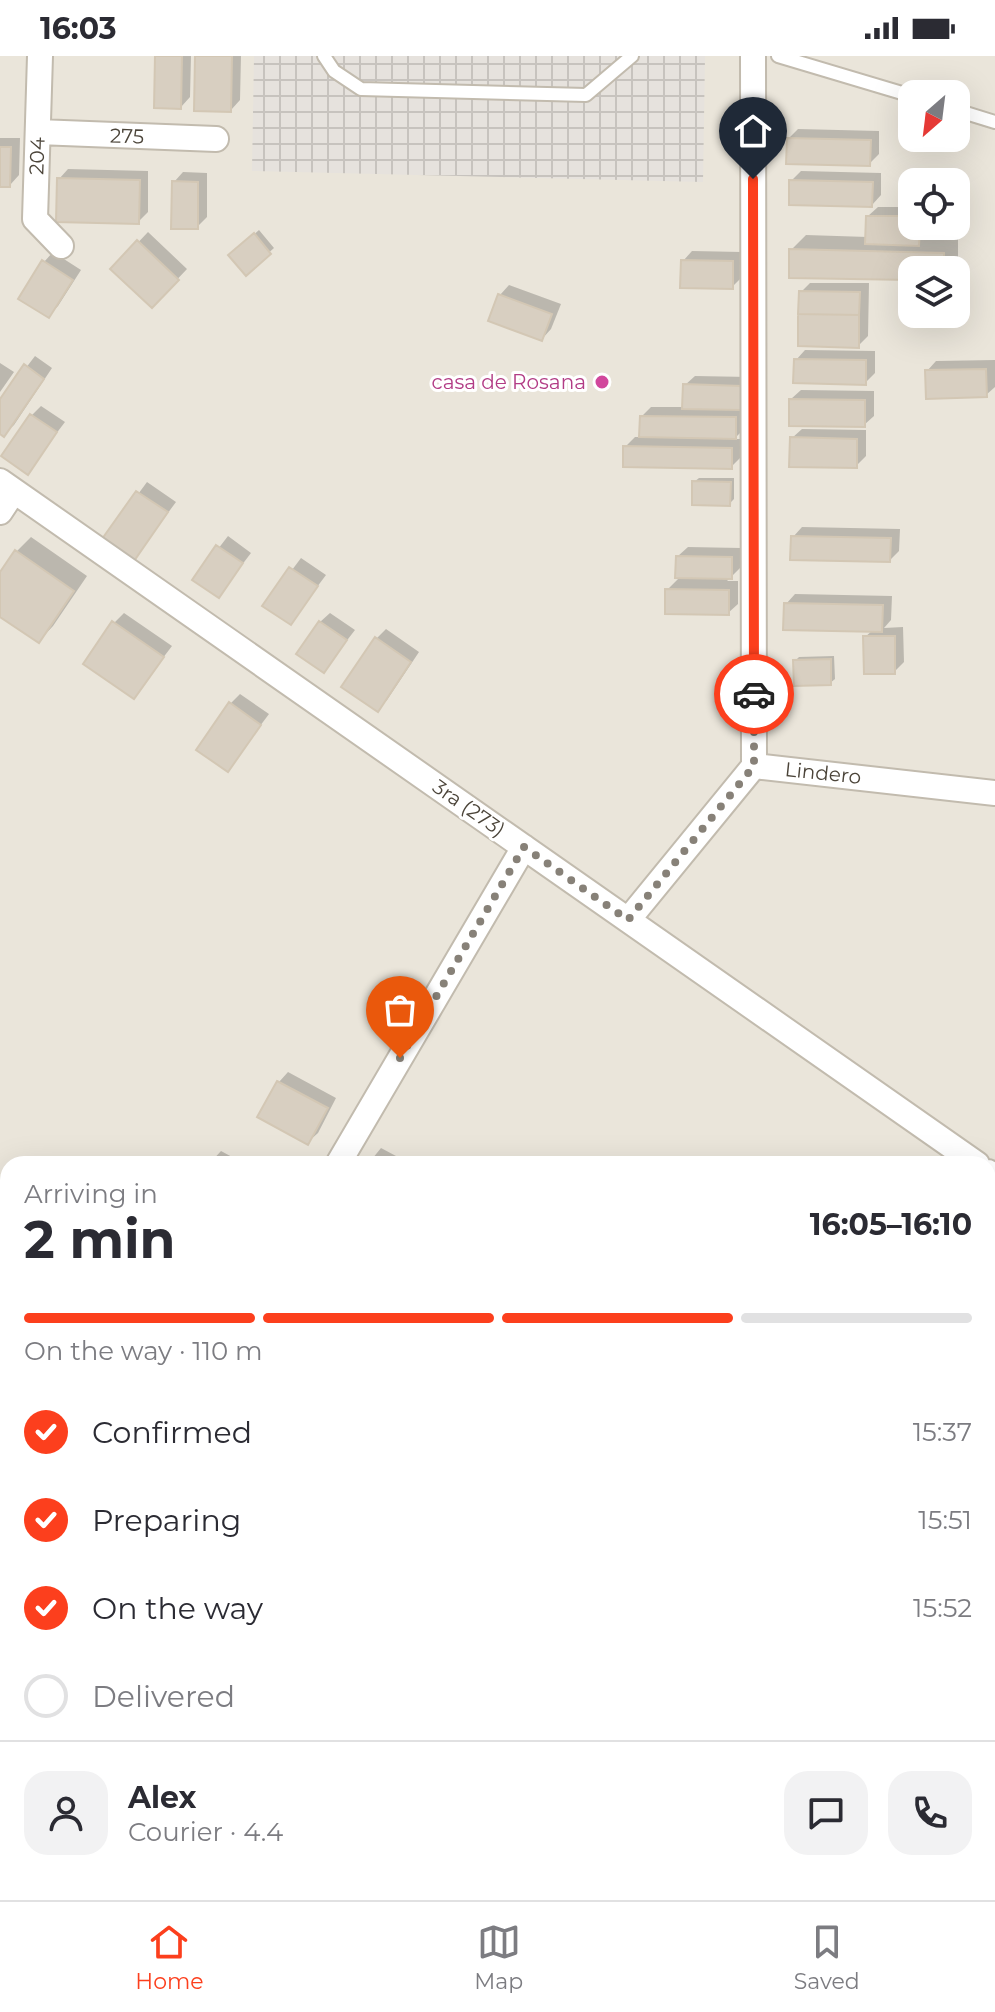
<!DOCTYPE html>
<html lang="en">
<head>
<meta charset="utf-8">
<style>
  body { margin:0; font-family:Montserrat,sans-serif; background:#f2f2f3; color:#2b2b33; height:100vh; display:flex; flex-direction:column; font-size:30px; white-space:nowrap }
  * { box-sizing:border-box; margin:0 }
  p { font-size:26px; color:#7c7c81 }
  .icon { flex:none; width:44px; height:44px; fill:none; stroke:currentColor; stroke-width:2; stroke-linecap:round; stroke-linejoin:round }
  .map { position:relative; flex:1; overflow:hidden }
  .sheet { position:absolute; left:0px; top:1100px; width:996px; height:744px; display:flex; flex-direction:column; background:#fff; border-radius:24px 24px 0 0; box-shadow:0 8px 32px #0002 }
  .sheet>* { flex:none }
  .needle { width:52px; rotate:208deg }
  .fabs { position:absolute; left:898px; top:24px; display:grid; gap:16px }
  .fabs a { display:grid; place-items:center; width:72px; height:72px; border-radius:16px; background:#fff; box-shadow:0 8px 32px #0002; font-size:40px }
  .pin { position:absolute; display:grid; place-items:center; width:68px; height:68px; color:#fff; margin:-82px -34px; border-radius:50% 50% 50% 0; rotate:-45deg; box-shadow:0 0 8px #0007 }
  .pin .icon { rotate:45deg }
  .courier { position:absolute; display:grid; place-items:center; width:80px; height:80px; margin:-40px; border:6px solid #fc3f1d; border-radius:50%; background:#fff; color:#222; box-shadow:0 2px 10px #0007 }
  .summary em { font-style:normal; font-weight:700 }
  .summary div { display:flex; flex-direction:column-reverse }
  .summary { display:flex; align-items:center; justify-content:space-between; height:136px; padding:0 24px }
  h1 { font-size:52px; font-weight:700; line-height:60px }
  .bar { display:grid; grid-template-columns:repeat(4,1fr); gap:12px 8px; align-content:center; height:96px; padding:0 24px }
  .bar i { height:10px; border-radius:6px; background:#e1e1e2 }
  .bar .on { background:#fc3f1d }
  .bar p { grid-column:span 4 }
  .line { display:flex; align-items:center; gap:20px; padding:0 24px; border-top:2px solid #e1e1e2 }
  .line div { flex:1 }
  .round { display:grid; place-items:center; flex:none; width:84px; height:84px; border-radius:24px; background:#f2f2f3 }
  ol { padding:0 24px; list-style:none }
  li { display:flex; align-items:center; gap:24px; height:88px }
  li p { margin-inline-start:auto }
  li .icon { padding:8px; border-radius:50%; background:#fc3f1d; color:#fff; stroke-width:4 }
  li:last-child { color:#7c7c81 }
  li i { width:44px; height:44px; border:4px solid #e1e1e2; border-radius:50% }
  .status { display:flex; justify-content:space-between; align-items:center; height:56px; padding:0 40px; background:#fff; direction:ltr }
  .status svg { height:22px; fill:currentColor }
  .menu { display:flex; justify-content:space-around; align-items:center; height:112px; border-top:2px solid #e1e1e2; background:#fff; font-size:22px; color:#7c7c81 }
  .menu a { display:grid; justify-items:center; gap:4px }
  .menu .on { color:#fc3f1d }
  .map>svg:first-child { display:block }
  .residential { fill:#eae5da; fill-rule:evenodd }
  .industrial { fill:url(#industrial-grid) }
  .shadow { fill:#0003 }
  .building { fill:#d8cfc1; stroke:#d3c7b4; stroke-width:2 }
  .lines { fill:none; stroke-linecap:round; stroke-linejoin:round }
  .service-casing { stroke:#c2bbae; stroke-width:16 }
  .minor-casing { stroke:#c2bbae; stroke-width:28 }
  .service { stroke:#fff; stroke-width:12 }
  .minor { stroke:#fff; stroke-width:24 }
  .rail { stroke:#9a9a9a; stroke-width:6; stroke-dasharray:10 10; stroke-linecap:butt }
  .done { stroke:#878178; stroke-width:8; stroke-dasharray:0 14.4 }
  .route { stroke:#fc3f1d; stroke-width:10 }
  .hotel-dot { fill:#d1479c; stroke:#fff; stroke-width:3 }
  .labels { text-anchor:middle; stroke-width:6; stroke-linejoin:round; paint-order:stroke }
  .street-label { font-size:20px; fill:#4b4439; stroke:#fff }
  .hotel-label { font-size:20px; fill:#b23c85; stroke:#fff; text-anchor:end }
</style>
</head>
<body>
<div class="status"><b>16:03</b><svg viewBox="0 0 49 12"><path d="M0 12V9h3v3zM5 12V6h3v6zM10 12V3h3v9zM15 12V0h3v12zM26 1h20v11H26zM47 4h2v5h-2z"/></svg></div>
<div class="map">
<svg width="995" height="1844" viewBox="0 0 995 1844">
  <defs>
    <pattern id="industrial-grid" width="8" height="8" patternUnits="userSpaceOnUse" patternTransform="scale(2)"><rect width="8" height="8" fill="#e6e2dd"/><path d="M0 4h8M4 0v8" fill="none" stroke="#c7c3be"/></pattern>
  </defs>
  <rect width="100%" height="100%" fill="#f6f3ec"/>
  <path class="residential" d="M0 0H995V1382L988 1392V1108H8V1836H624L617 1844H0ZM912 38H956V82H912ZM912 126H956V170H912ZM912 214H956V258H912Z
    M995 1653V1844H842L849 1836H988V1662Z"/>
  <path class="industrial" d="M254 0H705L703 126 252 115Z"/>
  <path class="shadow" d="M157 0H191L190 41 181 51Z
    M197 0H241L240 44 231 54Z
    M798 73 879 75V98L869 108 788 83Z
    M0 82H20L19 119 10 129H0Z
    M68 113 148 115V156L138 166 59 123Z
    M801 115 881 117V139L872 149 791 125Z
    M183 116 207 117V161L197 171 174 126Z
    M878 151H912V170H928V178L924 182 958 183V208L951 214H912V222L791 194 806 179 868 181V160Z
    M259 174 274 192 246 217 235 195Z
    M148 176 187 213 152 250 113 213Z
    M692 195 742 196V221L732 231 683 205Z
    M53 196 81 214 58 250 48 260 44 206Z
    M810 227H869L868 280 858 290 801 236Z
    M509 229 561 248 551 273 542 283 500 239Z
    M805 294 875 295V317L865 327 796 304Z
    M35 300 52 312 14 369 4 378 0 376V346Z
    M995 304V331L986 339 927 315 936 305Z
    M0 307 14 316 0 336Z
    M695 320 750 321V342L739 352H745V372L734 383H741V401L731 411 625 391 635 381H641L642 360 651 351H684L685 329Z
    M801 334 874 335V360L864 369 791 343Z
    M41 350 65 366 27 416 32 359Z
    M802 373 866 374V400L856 410 792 382Z
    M699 422H734V443L729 448 694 426Z
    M147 426 176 446 134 503 105 483Z
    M802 471 900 473 899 495 890 504 793 481Z
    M228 480 251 497 219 539 195 523Z
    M31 481 87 520 53 570 39 585 0 558V519L16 496Z
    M688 491 741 492V511L727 525H738V548L728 557 667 534 681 520 678 500Z
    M301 502 326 519 290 567 265 550Z
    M795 538 892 540 891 564 884 572 903 571 904 606 894 616 865 581 873 574 786 548Z
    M124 557 172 590 134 640 114 567Z
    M330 557 355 574 324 614 320 566Z
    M386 573 419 596 387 644 378 653 376 583Z
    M834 600 835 623 830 627 795 605 799 601Z
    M240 638 269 658 228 713 230 648Z
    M288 1016 336 1042 318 1077 308 1086 260 1060 279 1026Z
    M381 1092 411 1108H368Z
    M221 1095 245 1108H209Z
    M8 1427V1443L1 1440Z
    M0 1450 8 1455V1508L0 1504Z
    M0 1508 8 1513V1535L0 1549Z
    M8 1722V1736L2 1733Z
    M79 1836H134L135 1844H79Z
    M144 1836H186V1844H144Z
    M207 1836H266V1840L270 1836H368V1844H207Z
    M374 1836H418V1844H374Z"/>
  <path class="building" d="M155 0H182L181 53 154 52Z
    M195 0H232L231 56 194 55Z
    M787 82 871 84 870 110 786 108Z
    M0 91H11L10 131H0Z
    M57 122 140 124 139 168 56 166Z
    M789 124 873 126 872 151 789 149Z
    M172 125 198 126V173H171Z
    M866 160H912V170H920L919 190 865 188Z
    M254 177 271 198 246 220 228 199Z
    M137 184 179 224 152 252 110 213Z
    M789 193 944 197V214H912V224L789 222Z
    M42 204 73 224 49 262 18 243Z
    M681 204 733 205V233L680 232Z
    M799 235 860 236 859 259 798 258Z
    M498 238 552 258 542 285 488 265Z
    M798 258 859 259V292L798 290Z
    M794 303 866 304V329L793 327Z
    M24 308 44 323 4 381 0 378V343Z
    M986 313 987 341 926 343 925 314Z
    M683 328 741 330V354L682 353Z
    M789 343 865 344V371L789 370Z
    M30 358 57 376 28 419 1 400Z
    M640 360 736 361V383L639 381Z
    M790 381 857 383V412L789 411Z
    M623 390 732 392V413L623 411Z
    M692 425 731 426 730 450 692 449Z
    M136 435 168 456 134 505 102 483Z
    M791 480 891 482 890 506 790 504Z
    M216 489 243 507 219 542 192 524Z
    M15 494 74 535 39 587 0 561V516Z
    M676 500 732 501V523L675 522Z
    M289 511 318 530 291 569 262 550Z
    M665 533 729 534V559L665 558Z
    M784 547 883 549 882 576 783 574Z
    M112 565 164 601 134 643 83 608Z
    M319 565 347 584 324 617 296 598Z
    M863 580H895V618H864Z
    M375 581 411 606 378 656 341 631Z
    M831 603V629L794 630 793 604Z
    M229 646 261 669 228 716 196 694Z
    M277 1025 328 1052 308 1089 257 1061Z
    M0 1465 8 1469V1510L0 1506Z
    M4 1750 8 1753V1829L0 1825V1758Z
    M77 1836H119L120 1844H77Z
    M142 1836H176L177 1844H142Z
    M205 1836H252V1844H205Z
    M267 1836 354 1838V1844H267Z
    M372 1836H409V1844H372Z"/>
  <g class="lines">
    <defs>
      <path id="service" d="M324 0 334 15 361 33 586 39 632 0
        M778 0 912 40
        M956 54 995 66"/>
      <path id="minor" d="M40 0 35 163 61 190
        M753 0 754 710
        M38 76 216 83
        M0 425 977 1108
        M0 456 14 435
        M628 864 754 710 995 737
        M338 1108 524 791
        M988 1116 995 1121
        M0 1246 8 1252
        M988 1394 995 1385
        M988 1608 995 1599
        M0 1669 8 1656
        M617 1844 624 1836
        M783 1844 790 1836"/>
    </defs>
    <use href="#service" class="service-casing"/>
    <use href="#minor" class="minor-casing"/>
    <use href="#service" class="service"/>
    <use href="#minor" class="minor"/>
    <path class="rail" d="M988 1478 995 1469
      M691 1844 698 1836"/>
  </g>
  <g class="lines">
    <path class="done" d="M400 1002 524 791 628 864 754 710V638"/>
    <path class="route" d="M753 123 754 638"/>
  </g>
  <circle class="hotel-dot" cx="602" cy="326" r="8"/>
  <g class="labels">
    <g class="street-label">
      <text transform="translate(127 80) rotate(2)" y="7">275</text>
      <text transform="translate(37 100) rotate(-88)" y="7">204</text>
      <text transform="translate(823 717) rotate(6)" y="7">Lindero</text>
      <text transform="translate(469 752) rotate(35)" y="7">3ra (273)</text>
    </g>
    <g class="hotel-label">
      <text x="586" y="333">casa de Rosana</text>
    </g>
  </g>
</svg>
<div class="fabs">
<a><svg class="needle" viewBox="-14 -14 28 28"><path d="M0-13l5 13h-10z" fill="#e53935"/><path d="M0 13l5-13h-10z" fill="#7c7c81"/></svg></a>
<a><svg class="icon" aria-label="locate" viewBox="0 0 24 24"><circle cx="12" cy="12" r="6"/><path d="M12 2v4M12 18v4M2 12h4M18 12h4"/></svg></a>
<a><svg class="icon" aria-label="layers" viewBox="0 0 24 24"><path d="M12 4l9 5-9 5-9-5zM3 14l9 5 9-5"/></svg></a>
</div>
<div class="pin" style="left:400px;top:1002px;background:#ea580c"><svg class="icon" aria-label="bag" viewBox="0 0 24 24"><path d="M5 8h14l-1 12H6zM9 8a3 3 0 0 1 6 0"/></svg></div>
<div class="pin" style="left:753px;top:123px;background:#1f2937"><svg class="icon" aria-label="home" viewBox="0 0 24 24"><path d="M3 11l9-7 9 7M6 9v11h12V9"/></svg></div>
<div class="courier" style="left:754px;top:638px"><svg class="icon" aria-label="car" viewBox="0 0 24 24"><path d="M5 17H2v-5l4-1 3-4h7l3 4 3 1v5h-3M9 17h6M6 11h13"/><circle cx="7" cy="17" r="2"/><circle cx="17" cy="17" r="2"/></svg></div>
<section class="sheet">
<div class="summary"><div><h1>2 min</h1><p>Arriving in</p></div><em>16:05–16:10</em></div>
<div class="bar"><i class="on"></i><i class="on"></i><i class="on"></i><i></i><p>On the way · 110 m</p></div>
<ol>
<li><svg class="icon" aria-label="check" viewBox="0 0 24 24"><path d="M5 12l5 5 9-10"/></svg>Confirmed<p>15:37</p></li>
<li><svg class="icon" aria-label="check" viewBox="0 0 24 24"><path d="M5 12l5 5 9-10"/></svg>Preparing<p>15:51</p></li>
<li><svg class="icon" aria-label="check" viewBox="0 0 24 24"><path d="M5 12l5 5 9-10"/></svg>On the way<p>15:52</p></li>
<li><i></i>Delivered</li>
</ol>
<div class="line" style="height:144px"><a class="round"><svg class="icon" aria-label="person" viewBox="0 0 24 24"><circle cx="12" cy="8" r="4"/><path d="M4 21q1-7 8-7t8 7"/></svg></a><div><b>Alex</b><p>Courier · 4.4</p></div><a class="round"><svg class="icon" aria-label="chat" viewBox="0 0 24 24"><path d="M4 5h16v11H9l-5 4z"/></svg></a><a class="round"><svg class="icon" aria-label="phone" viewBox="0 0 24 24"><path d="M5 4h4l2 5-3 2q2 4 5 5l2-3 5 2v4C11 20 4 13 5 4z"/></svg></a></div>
</section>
</div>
<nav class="menu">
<a class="on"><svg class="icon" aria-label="home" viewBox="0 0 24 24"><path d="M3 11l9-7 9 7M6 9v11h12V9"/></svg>Home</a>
<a><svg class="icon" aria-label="map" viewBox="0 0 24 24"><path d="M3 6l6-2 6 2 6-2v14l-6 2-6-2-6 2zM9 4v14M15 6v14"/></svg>Map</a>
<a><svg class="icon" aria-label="saved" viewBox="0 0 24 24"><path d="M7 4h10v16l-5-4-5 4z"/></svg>Saved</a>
</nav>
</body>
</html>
